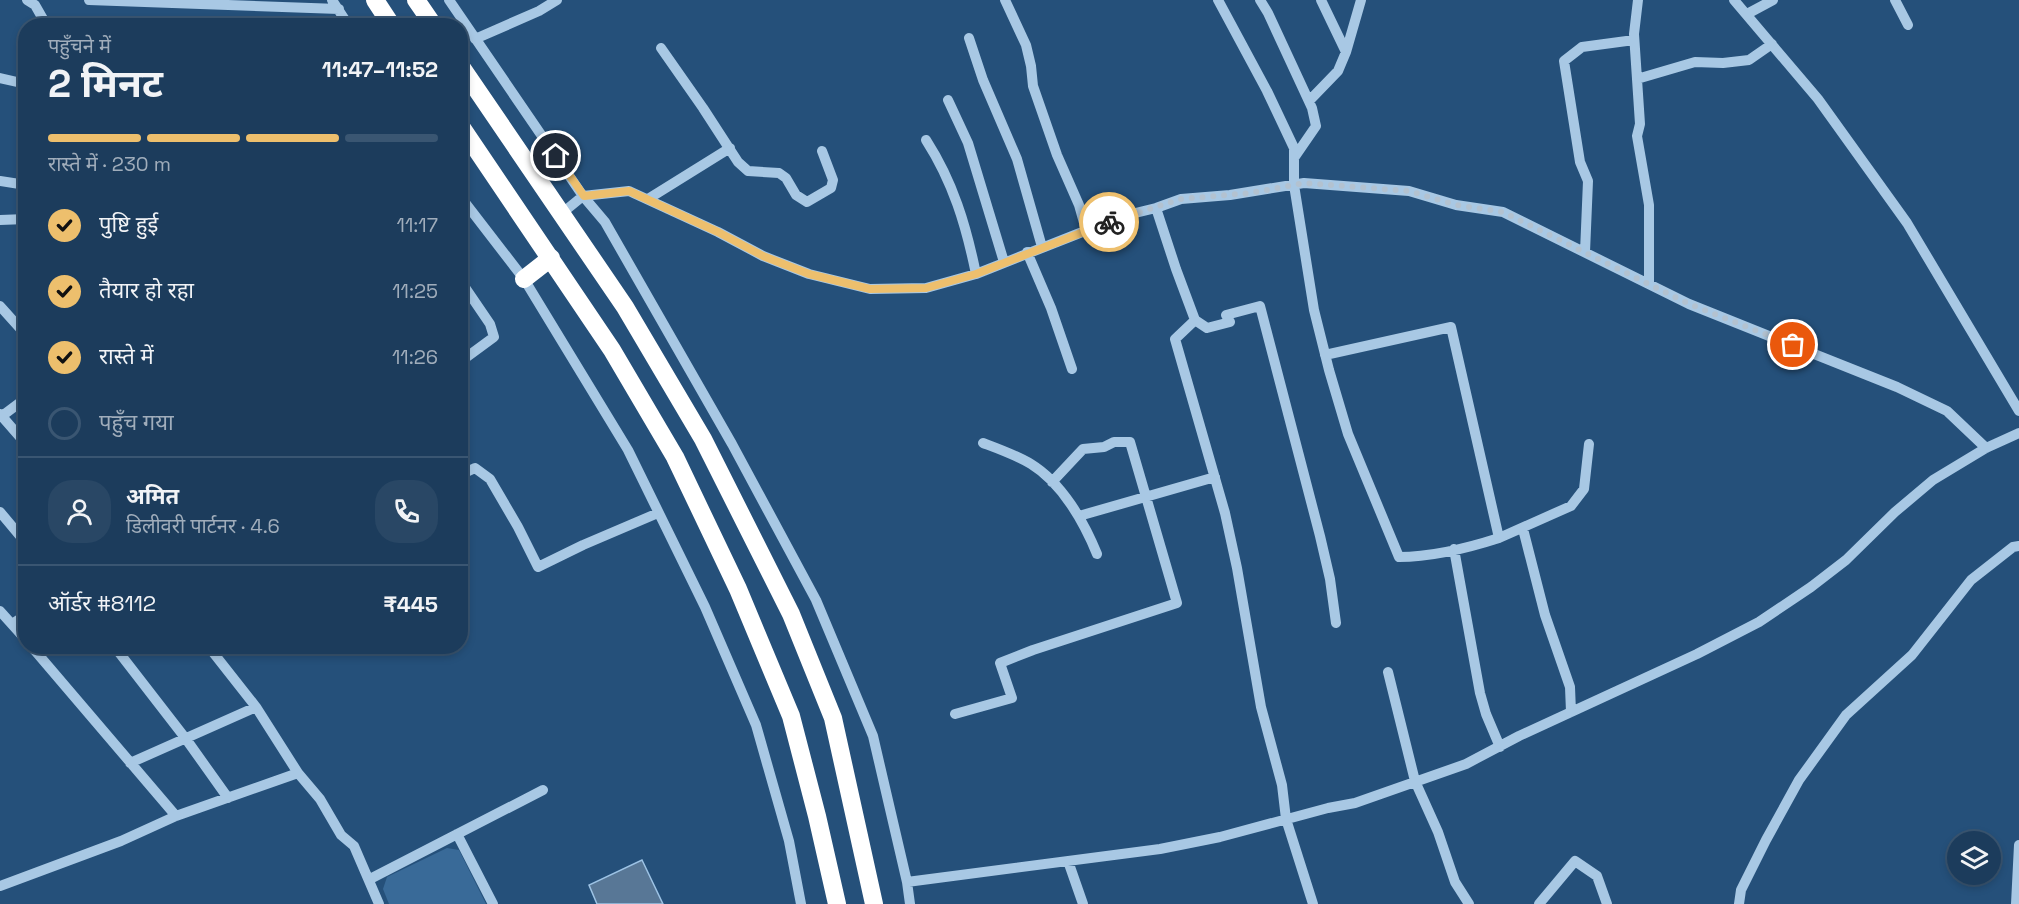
<!DOCTYPE html>
<html lang="hi">
<head>
<meta charset="utf-8">
<style>
  body { margin:0; font-family:"Space Grotesk","Noto Sans Devanagari",sans-serif; background:#294765; color:#f1f3f6; height:100vh; display:flex; flex-direction:column; font-size:22px; white-space:nowrap }
  * { box-sizing:border-box; margin:0 }
  p { font-size:20px; color:#a0adbb }
  .icon { flex:none; width:33px; height:33px; fill:none; stroke:currentColor; stroke-width:2; stroke-linecap:round; stroke-linejoin:round }
  .map { position:relative; flex:1; overflow:hidden }
  .panel { position:absolute; left:18px; top:18px; width:450px; height:636px; display:flex; flex-direction:column; background:#1c3c5c; border-radius:24px; box-shadow:0 3px 9px #0003,0 0 0 2px #3a5672 }
  .panel>* { flex:none }
  .controls { position:absolute; left:1947px; top:831px; display:grid; gap:12px }
  .controls a { display:grid; place-items:center; width:54px; height:54px; border-radius:50%; background:#1c3c5c; box-shadow:0 3px 9px #0003,0 0 0 2px #3a5672; font-size:30px }
  .pin { position:absolute; display:grid; place-items:center; width:51px; height:51px; color:#fff; margin:-26px; border:3px solid #fff; border-radius:50%; box-shadow:0 2px 6px #0007 }
  .courier { position:absolute; display:grid; place-items:center; width:60px; height:60px; margin:-30px; border:4px solid #edbf6d; border-radius:50%; background:#fff; color:#222; box-shadow:0 2px 8px #0007 }
  .overview em { font-style:normal; font-weight:700 }
  .overview div { display:flex; flex-direction:column-reverse }
  .overview { display:flex; align-items:center; justify-content:space-between; height:102px; padding:0 30px }
  h1 { font-size:39px; font-weight:700; line-height:45px }
  .bar { display:grid; grid-template-columns:repeat(4,1fr); gap:9px 6px; align-content:center; height:72px; padding:0 30px }
  .bar i { height:8px; border-radius:4px; background:#3a5672 }
  .bar .active { background:#edbf6d }
  .bar p { grid-column:span 4 }
  .line { display:flex; align-items:center; gap:15px; padding:0 30px; border-top:2px solid #3a5672 }
  .line div { flex:1 }
  .round { display:grid; place-items:center; flex:none; width:63px; height:63px; border-radius:24px; background:#294765 }
  ol { padding:0 30px; list-style:none }
  li { display:flex; align-items:center; gap:18px; height:66px }
  li p { margin-inline-start:auto }
  li .icon { padding:6px; border-radius:50%; background:#edbf6d; color:#111; stroke-width:4 }
  li:last-child { color:#a0adbb }
  li i { width:33px; height:33px; border:3px solid #3a5672; border-radius:50% }
  .map>svg:first-child { display:block }
  .grass { fill:#396a98 }
  .water { fill:#587796; stroke:#9dc3e5; stroke-width:1.5 }
  .lines { fill:none; stroke-linecap:round; stroke-linejoin:round }
  .minor { stroke:#a8c8e4; stroke-width:10 }
  .highway { stroke:#fff; stroke-width:18 }
  .done { stroke:#b3c2d0; stroke-width:6; stroke-dasharray:0 10.8 }
  .route { stroke:#edbf6d; stroke-width:8 }
</style>
</head>
<body>
<div class="map">
<svg width="2019" height="904" viewBox="0 0 2019 904">
  <rect width="100%" height="100%" fill="#25507a"/>
  <path class="grass" d="M447 848 459 850 486 904H389L383 889 387 877Z"/>
  <path class="water" d="M642 860 663 904H597L589 885Z"/>
  <g class="lines">
    <path class="minor" d="M27 0 35 5 47 26
      M89 0 339 9
      M332 0 349 26
      M449 0 583 196 605 222 732 444 816 600 873 736 907 882 910 904
      M1005 0 1026 45 1031 66 1033 86 1057 155 1079 205 1086 230
      M1218 0 1267 91 1294 148V185L1314 310 1329 370 1348 434 1399 557C1432 557 1468 548 1499 538
      M1260 0 1268 13 1312 108 1316 126 1294 158
      M1638 0 1634 34 1640 124 1637 136 1649 205V284
      M1734 0 1818 99 1907 223 2019 411
      M1895 0 1908 25
      M1747 14 1773 0
      M969 38 983 80 1017 159 1042 247
      M475 39 539 11 557 0
      M661 48 703 108 738 162 748 171 779 173 786 178 796 195 807 202 831 188 833 180 822 151
      M1346 52 1361 0
      M0 78 26 84
      M1637 79 1695 62 1723 63 1749 60 1772 44
      M948 100 968 143 1004 262
      M1309 101 1338 71 1346 52 1321 0
      M926 140C953 182 966 225 976 274
      M0 181 26 185
      M460 196 524 279 628 450 705 607 756 725 789 841 801 904
      M648 199 730 148
      M1156 208 1176 269 1195 320 1175 339 1225 513 1237 568 1261 707 1282 785 1286 819 1313 904
      M561 214 583 196 629 191 718 232 763 256 809 274 870 289 926 288 976 274 1123 216 1156 208 1181 199 1230 195 1304 183 1409 191 1456 205 1503 212 1689 304 1897 387 1947 411 1986 448
      M0 220 26 219
      M1027 252 1051 308 1072 369
      M1585 252 1588 181 1580 162 1564 61 1582 47 1634 40
      M460 280 490 324 494 337 460 362
      M0 306 26 335
      M1195 320 1207 328 1230 322 1226 315 1260 306 1320 536 1330 579 1336 623
      M1325 355 1451 327 1499 538 1571 506 1584 489 1589 444
      M0 414 26 444
      M2 416 26 398
      M983 443C999 449 1016 455 1031 464 1062 483 1084 522 1097 554
      M460 475 475 468 490 479 518 527 538 567 583 545 658 513
      M0 512 26 543
      M1079 516 1215 477
      M1523 529 1545 615 1570 687 1571 712
      M1454 549 1480 693 1486 714 1500 747
      M0 611 26 640
      M12 624 26 615
      M31 646 176 816
      M114 646 186 739 228 798
      M208 646 256 707 298 773 320 799 341 835 354 846 379 904
      M1388 672 1415 781 1438 832 1455 882 1469 904
      M955 714 1012 698 1000 663 1033 650 1177 603 1130 442H1114L1104 447 1083 449 1052 482
      M130 763 256 707
      M457 834 493 904
      M1068 861 1083 904
      M370 879 543 790
      M907 882 1160 849 1220 837 1328 808 1355 803 1466 764 1519 736 1697 654 1759 622 1811 587 1846 560 1895 512 1933 480 1986 448 2019 433
      M0 886 121 841 176 816 298 773
      M1539 904 1575 861 1597 876 1607 904
      M1739 904 1741 890 1766 840 1799 780 1846 715 1912 655 1971 580 2013 547 2019 546
      M2016 904 2019 845"/>
    <path class="highway" d="M375 0 392 26
      M416 0 434 26
      M460 65 625 307 703 439 791 614 833 718 874 904
      M460 125 612 350 675 457 738 589 791 716 817 816 837 904
      M524 279 551 258"/>
  </g>
  <g class="lines">
    <path class="done" d="M1109 222 1181 199 1250 193 1304 183 1409 191 1456 205 1503 212 1689 304 1793 345"/>
    <path class="route" d="M556 156 584 196 629 191 718 232 763 256 809 274 870 289 926 288 976 274 1109 222"/>
  </g>
</svg>
<div class="controls">
<a><svg class="icon" aria-label="layers" viewBox="0 0 24 24"><path d="M12 4l9 5-9 5-9-5zM3 14l9 5 9-5"/></svg></a>
</div>
<div class="pin" style="left:1793px;top:345px;background:#ea580c"><svg class="icon" aria-label="bag" viewBox="0 0 24 24"><path d="M5 8h14l-1 12H6zM9 8a3 3 0 0 1 6 0"/></svg></div>
<div class="pin" style="left:556px;top:156px;background:#1f2937"><svg class="icon" aria-label="home" viewBox="0 0 24 24"><path d="M3 11l9-7 9 7M6 9v11h12V9"/></svg></div>
<div class="courier" style="left:1109px;top:222px"><svg class="icon" aria-label="bike" viewBox="0 0 24 24"><circle cx="6" cy="16" r="4"/><circle cx="18" cy="16" r="4"/><path d="M6 16l4-8h5l3 8M10 8l3 8H6M13 5h3"/></svg></div>
<section class="panel">
<div class="overview"><div><h1>2 मिनट</h1><p>पहुँचने में</p></div><em>11:47–11:52</em></div>
<div class="bar"><i class="active"></i><i class="active"></i><i class="active"></i><i></i><p>रास्ते में · 230 m</p></div>
<ol>
<li><svg class="icon" aria-label="check" viewBox="0 0 24 24"><path d="M5 12l5 5 9-10"/></svg>पुष्टि हुई<p>11:17</p></li>
<li><svg class="icon" aria-label="check" viewBox="0 0 24 24"><path d="M5 12l5 5 9-10"/></svg>तैयार हो रहा<p>11:25</p></li>
<li><svg class="icon" aria-label="check" viewBox="0 0 24 24"><path d="M5 12l5 5 9-10"/></svg>रास्ते में<p>11:26</p></li>
<li><i></i>पहुँच गया</li>
</ol>
<div class="line" style="height:108px"><a class="round"><svg class="icon" aria-label="person" viewBox="0 0 24 24"><circle cx="12" cy="8" r="4"/><path d="M4 21q1-7 8-7t8 7"/></svg></a><div><b>अमित</b><p>डिलीवरी पार्टनर · 4.6</p></div><a class="round"><svg class="icon" aria-label="phone" viewBox="0 0 24 24"><path d="M5 4h4l2 5-3 2q2 4 5 5l2-3 5 2v4C11 20 4 13 5 4z"/></svg></a></div>
<div class="line" style="height:78px"><div>ऑर्डर #8112</div><b>₹445</b></div>
</section>
</div>
</body>
</html>
